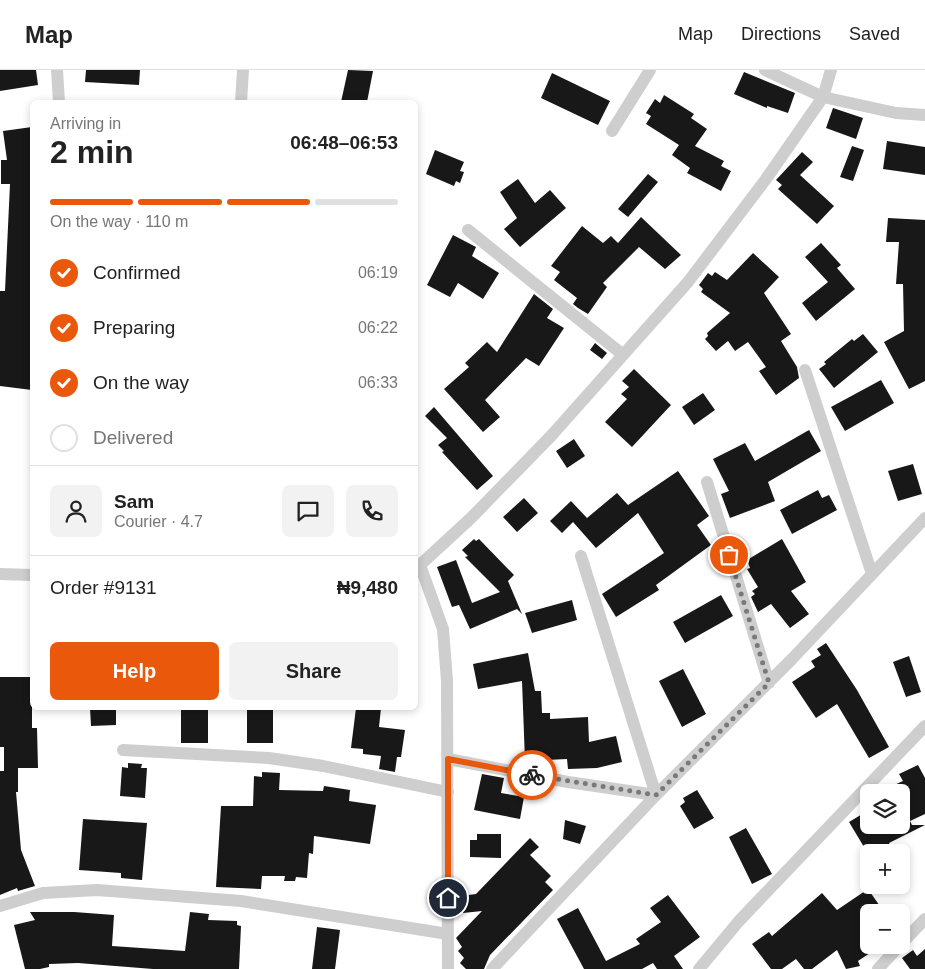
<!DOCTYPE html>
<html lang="en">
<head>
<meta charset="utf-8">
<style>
  body { margin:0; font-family:Arial,sans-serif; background:#f2f2f2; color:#222; height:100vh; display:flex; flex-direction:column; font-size:19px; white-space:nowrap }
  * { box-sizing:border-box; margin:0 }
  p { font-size:16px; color:#767676 }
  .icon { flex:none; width:28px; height:28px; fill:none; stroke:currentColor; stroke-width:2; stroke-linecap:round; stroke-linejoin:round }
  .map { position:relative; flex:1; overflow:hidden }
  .panel { position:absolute; left:30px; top:30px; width:388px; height:610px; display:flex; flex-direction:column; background:#fff; border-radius:8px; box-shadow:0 2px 8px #0003 }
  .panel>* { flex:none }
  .controls { position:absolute; left:860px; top:714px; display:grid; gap:10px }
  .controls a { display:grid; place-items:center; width:50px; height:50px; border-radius:8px; background:#fff; box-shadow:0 2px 8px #0003; font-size:25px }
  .pin { position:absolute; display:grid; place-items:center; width:42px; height:42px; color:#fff; margin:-21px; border:2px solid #fff; border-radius:50%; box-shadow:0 1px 5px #0007 }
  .courier { position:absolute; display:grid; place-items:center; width:50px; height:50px; margin:-25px; border:4px solid #ea580c; border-radius:50%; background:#fff; color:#222; box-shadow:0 1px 6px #0007 }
  .overview em { font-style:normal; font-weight:700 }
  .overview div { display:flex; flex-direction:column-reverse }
  .overview { display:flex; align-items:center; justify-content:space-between; height:85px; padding:0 20px }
  h1 { font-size:32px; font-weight:700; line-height:38px }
  .bar { display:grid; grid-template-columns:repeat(4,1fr); gap:8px 5px; align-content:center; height:60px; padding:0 20px }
  .bar i { height:6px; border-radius:4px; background:#e0e0e0 }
  .bar .on { background:#ea580c }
  .bar p { grid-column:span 4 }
  .line { display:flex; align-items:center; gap:12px; padding:0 20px; border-top:1px solid #e0e0e0 }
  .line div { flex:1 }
  .round { display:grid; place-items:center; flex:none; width:52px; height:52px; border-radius:8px; background:#f2f2f2 }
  ol { padding:0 20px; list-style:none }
  li { display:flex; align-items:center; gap:15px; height:55px }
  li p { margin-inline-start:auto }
  li .icon { padding:5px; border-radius:50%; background:#ea580c; color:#fff; stroke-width:4 }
  li:last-child { color:#767676 }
  li i { width:28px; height:28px; border:2px solid #e0e0e0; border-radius:50% }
  .cta { display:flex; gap:10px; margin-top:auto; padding:10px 20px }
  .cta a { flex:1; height:58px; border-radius:8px; background:#ea580c; color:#fff; font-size:20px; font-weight:700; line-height:58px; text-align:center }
  .cta a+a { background:#f2f2f2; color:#222 }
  header { display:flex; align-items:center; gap:30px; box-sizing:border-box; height:70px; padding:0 25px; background:#fff; border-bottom:1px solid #e0e0e0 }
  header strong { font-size:24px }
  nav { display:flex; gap:28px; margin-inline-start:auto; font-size:18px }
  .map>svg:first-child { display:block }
  .building { fill:#181818 }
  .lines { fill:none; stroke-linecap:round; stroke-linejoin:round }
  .minor { stroke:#cecece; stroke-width:12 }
  .done { stroke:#797979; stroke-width:5; stroke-dasharray:0 9 }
  .route { stroke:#ea580c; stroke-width:6 }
</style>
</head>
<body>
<header>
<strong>Map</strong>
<nav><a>Map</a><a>Directions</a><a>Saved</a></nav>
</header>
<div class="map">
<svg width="925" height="899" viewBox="0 0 925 899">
  <rect width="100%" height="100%" fill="#fff"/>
  <path class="building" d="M0 0H36L38 15 0 21Z
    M86 0H140L139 15 85 12Z
    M348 0 373 1 367 32H341Z
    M744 2 795 23 788 43 767 36V38L734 24Z
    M552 3 610 31 598 55 541 28Z
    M664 25 694 44 691 48 707 59 695 76 724 91 721 96 731 101 721 121 687 103 690 98 672 85 679 75 646 54 651 46 646 43 655 29 660 33Z
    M833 38 863 48 856 69 826 58Z
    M32 57V320L0 316V221H5L10 114H1V90H7L3 61Z
    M887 71 925 77V105L883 99Z
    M852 76 864 80 853 111 840 107Z
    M435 80 464 92 460 101 464 102 460 113 456 111 454 116 426 104Z
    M802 82 813 92 800 105 834 136 817 154 778 119 782 115 776 110Z
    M648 104 658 112 628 147 618 139Z
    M518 109 535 133 550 120 566 138 520 177 504 159 517 148 500 122Z
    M641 147 681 185 665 199 639 177 603 213 607 217 588 244 578 238 573 234 577 228 554 210 560 202 551 196 582 156 603 173 611 166 618 173Z
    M888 148 925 150V311L909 319 884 272 904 261 903 214H896L899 172H886Z
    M453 165 476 177 472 186 499 203 483 229 458 213 450 227 427 215Z
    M821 173 841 195 837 198 855 219 816 251 802 233 828 212 805 187Z
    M753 183 779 207 764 223 791 264 781 271 797 297 799 308 776 325 759 301 766 297 748 272 735 281 728 271 716 281 705 269 708 266 707 263 730 243 701 222 703 219 699 215 708 203 712 206 715 202 727 210Z
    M534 224 553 239 547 248 564 258 539 296 526 288 485 330 500 347 483 362 444 319 469 297 465 293 487 272 497 282Z
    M863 264 878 282 834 318 819 299 826 294 824 292 852 269 854 271Z
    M595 273 607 283 602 289 590 280Z
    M634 299 671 335 632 377 605 352 627 329 621 324 629 317 622 311Z
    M881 310 894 333 845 361 831 337Z
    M703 323 715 340 694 355 682 337Z
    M434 337 493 406 477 420 442 382 444 381 438 375 447 368 425 346Z
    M809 360 821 381 768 412 775 431 730 448 721 424 729 421 713 389 745 373 755 391Z
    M574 369 585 386 567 398 556 381Z
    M913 394 922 424 898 431 888 401Z
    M678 401 709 446 697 455 711 475 656 515 659 520 616 547 602 524 664 483 638 443 596 478 573 452 562 463 550 451 571 431 587 448 617 423 628 435Z
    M818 420 822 428 829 425 837 440 792 464 780 440Z
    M524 428 538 443 517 462 503 447Z
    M474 469 476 471 479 469 514 505 508 511 522 544 517 539 470 559 459 535 452 537 437 497 456 490 472 533 500 522 465 487 468 486 462 480Z
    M782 469 806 512 791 521 809 544 790 558 771 534 758 542 751 527 755 524 752 521 758 517 747 499 750 498 747 490Z
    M721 525 733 546 685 573 673 552Z
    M572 530 577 550 532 563 525 543Z
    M826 573 857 620 889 677 869 688 837 634 816 648 792 612 815 597 811 591 821 585 817 579Z
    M528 583 535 621H541L542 643H550V649L588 647 589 672 616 666 622 692 597 698 568 699 567 689 525 691 522 611 478 619 473 594Z
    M909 586 921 622 906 627 893 592Z
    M683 599 706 644 682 657 659 611Z
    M0 607H32V658H37L38 698H18V722H16L21 780 35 816 18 821 17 818 0 825V701H4V677H0Z
    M90 638H116V655L91 656Z
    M181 638H208V673H181Z
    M247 638H273V673H247Z
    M356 638H381L379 657 405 660 401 687H397L395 702 379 699 381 686 363 684V679L351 678Z
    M128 693 142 694 141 698H147L145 728 120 726 122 697 128 698Z
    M918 695 925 708V744L910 751 912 755H925L889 773 894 782H867L849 752 869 740V755H901V722H879L903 711 899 704Z
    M262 702 280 703 279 720 323 721 324 716 350 720 349 731 376 735 370 774 314 766 313 784 309 783 307 808 296 807 295 811H284L285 806H262L261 819 216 817 221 736H253L254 706 262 707Z
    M482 704 504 708 501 723 524 727 520 749 474 740Z
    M697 720 714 748 694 759 680 736 685 732 683 728Z
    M83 749 147 753 142 810 121 808V803L79 800Z
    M565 750 586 756 580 774 563 769Z
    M746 758 772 804 752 814 729 767Z
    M477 764H501V788L470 787V770H477Z
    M530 768 539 777 530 785 551 806 545 812 553 820 490 885 484 899H466L460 893 464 888 458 881 462 877 456 868 482 841 463 843 461 826 476 824Z
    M868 819 884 842H869V875H882L858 891 860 896 846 899 837 880 812 899H804L796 889 782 899H771L752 874 769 862 772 866 822 823 837 840Z
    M668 825 700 867 674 886 683 899H657L653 893 642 899H584L557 849 578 838 606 891 640 874 636 869 661 852 650 838Z
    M30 842H74L114 845 112 876 185 881 190 842 209 844 208 850 237 851V855L241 856 239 899H153L78 893 49 894V897L40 899H25L14 855 35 850Z
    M317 857 340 860 335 899H312Z
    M925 879V899H910L902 888 913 880 917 886Z"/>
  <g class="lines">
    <path class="minor" d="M57 0 59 32
      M765 0 823 27 896 43 925 45
      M241 32 243 0
      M612 61 650 0
      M468 160 622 284
      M805 300 872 504
      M707 412 769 613
      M0 504 32 505
      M123 680 269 688 323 696 448 722
      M448 689 568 712 656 725 581 486
      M0 836 43 823 97 820 241 831 448 864
      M901 874 925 849
      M448 899 447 611 443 559 420 495 471 448 551 366 688 212 766 109 823 27 831 0
      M492 899 656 725 792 589 925 448
      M699 899 739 851 925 656
      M878 899 900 875"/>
  </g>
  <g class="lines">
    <path class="done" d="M532 705 656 725 769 613 729 485"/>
    <path class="route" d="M448 828V689L532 705"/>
  </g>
</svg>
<div class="controls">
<a><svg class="icon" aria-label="layers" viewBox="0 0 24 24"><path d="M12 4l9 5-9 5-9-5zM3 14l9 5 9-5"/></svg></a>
<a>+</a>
<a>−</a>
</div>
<div class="pin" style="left:729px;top:485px;background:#ea580c"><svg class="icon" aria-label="bag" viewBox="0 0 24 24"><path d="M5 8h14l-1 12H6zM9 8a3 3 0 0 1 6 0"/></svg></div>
<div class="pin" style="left:448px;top:828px;background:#1f2937"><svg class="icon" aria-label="home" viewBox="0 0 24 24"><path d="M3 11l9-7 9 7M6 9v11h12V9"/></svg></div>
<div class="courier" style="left:532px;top:705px"><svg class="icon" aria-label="bike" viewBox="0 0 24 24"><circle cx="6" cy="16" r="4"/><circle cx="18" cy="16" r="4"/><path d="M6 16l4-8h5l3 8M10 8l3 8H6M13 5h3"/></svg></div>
<section class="panel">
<div class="overview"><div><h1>2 min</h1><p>Arriving in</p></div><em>06:48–06:53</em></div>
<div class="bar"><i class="on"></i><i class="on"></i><i class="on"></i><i></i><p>On the way · 110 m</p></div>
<ol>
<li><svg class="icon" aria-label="check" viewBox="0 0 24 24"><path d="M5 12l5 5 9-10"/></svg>Confirmed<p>06:19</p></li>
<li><svg class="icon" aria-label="check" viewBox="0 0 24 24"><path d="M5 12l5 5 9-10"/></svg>Preparing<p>06:22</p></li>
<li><svg class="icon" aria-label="check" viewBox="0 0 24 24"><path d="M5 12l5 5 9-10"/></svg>On the way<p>06:33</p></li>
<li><i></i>Delivered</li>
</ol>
<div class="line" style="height:90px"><a class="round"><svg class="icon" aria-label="person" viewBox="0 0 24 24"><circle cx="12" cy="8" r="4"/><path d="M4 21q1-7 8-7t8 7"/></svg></a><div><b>Sam</b><p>Courier · 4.7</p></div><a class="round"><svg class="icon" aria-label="chat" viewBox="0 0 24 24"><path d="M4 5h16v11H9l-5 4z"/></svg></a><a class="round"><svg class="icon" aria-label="phone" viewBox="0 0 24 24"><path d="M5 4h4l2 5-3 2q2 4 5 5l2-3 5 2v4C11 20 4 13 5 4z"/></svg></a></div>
<div class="line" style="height:65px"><div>Order #9131</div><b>₦9,480</b></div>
<div class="cta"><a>Help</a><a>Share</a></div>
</section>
</div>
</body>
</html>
